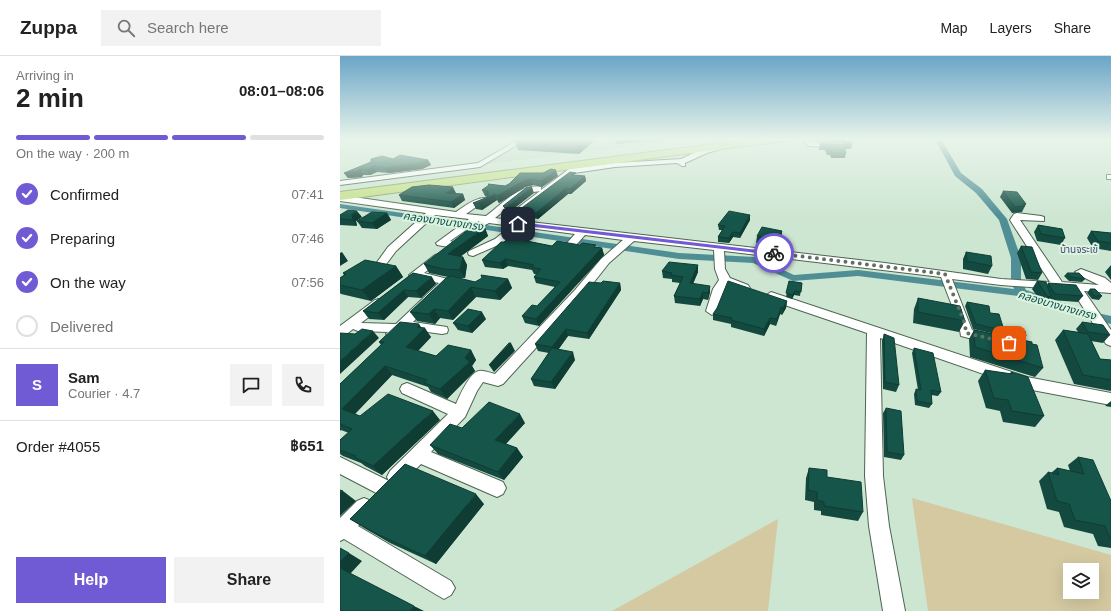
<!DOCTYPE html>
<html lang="en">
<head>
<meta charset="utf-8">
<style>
  body { margin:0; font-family:Arial,"Noto Sans Thai",sans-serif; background:#f2f2f2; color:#222; height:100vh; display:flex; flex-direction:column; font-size:15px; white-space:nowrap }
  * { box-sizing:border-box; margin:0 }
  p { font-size:13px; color:#767676 }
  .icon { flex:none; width:22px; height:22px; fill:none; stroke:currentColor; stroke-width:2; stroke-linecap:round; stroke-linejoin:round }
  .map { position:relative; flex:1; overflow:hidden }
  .drawer { display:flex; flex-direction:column; background:#fff; width:340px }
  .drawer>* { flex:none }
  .buttons { position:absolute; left:723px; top:507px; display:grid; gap:8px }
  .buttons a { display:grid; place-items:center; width:36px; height:36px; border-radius:0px; background:#fff; box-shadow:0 4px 16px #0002; font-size:20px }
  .pin { position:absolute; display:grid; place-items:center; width:34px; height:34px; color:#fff; margin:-17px; border-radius:8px; box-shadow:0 2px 6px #0006 }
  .courier { position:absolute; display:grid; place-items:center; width:40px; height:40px; margin:-20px; border:3px solid #715bd5; border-radius:50%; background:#fff; color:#222; box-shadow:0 1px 5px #0007 }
  .headline em { font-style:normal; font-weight:800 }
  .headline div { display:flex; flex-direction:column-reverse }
  .headline { display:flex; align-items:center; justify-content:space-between; height:68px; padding:0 16px }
  h1 { font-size:26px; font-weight:800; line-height:30px }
  .bar { display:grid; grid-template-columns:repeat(4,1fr); gap:6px 4px; align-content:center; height:48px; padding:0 16px }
  .bar i { height:5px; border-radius:3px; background:#e0e0e0 }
  .bar .on { background:#715bd5 }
  .bar p { grid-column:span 4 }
  .line { display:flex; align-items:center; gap:10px; padding:0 16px; border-top:1px solid #e0e0e0 }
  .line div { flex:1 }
  .round { display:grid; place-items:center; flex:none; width:42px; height:42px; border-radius:0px; background:#f2f2f2 }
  ol { padding:0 16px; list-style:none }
  li { display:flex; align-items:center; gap:12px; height:44px }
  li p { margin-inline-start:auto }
  li .icon { padding:4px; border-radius:50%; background:#715bd5; color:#fff; stroke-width:4 }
  li:last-child { color:#767676 }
  li i { width:22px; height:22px; border:2px solid #e0e0e0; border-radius:50% }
  .cta { display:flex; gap:8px; margin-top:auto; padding:8px 16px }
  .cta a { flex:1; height:46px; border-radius:0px; background:#715bd5; color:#fff; font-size:16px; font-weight:800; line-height:46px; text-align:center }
  .cta a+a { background:#f2f2f2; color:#222 }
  header { display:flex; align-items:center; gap:24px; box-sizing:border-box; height:56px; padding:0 20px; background:#fff; border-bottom:1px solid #e0e0e0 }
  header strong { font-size:19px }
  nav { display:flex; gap:22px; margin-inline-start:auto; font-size:14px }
  .search { width:280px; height:36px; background:#f2f2f2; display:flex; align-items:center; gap:10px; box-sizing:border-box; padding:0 14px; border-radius:0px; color:#767676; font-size:15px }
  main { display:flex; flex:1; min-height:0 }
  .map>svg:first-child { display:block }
  .built { fill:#bbdac1 }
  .green { fill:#d4c9a0; fill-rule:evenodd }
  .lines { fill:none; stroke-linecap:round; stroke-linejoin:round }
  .canal { fill:#4f8e95; fill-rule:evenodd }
  .minor-casing { stroke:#4d6452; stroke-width:2 }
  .highway-casing { stroke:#8ea367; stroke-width:2 }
  .minor { fill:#fff; fill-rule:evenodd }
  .highway { fill:#c5e189; fill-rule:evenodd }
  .wall { fill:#13493f }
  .shaded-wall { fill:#0f3c33 }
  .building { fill:#165549; stroke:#0f3c33 }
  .route { fill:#715bd5 }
  .done { stroke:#627064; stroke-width:4; stroke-dasharray:0 7.2 }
  .labels { text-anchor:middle; stroke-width:4; stroke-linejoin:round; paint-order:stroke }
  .far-quarter-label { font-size:10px; fill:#4d4684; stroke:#daf4de }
  .water-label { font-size:11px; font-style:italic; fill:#0e484e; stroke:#daf4de }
</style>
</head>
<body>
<header>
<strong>Zuppa</strong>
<div class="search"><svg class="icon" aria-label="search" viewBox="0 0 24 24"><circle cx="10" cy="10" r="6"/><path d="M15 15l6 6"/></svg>Search here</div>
<nav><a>Map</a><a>Layers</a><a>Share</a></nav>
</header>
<main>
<section class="drawer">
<div class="headline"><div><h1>2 min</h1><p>Arriving in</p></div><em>08:01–08:06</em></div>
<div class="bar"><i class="on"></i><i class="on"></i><i class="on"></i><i></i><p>On the way · 200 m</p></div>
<ol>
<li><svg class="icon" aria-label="check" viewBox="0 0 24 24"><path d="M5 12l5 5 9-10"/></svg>Confirmed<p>07:41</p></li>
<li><svg class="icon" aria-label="check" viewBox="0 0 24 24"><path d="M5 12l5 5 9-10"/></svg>Preparing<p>07:46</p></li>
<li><svg class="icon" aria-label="check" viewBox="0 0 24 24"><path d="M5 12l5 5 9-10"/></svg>On the way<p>07:56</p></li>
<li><i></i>Delivered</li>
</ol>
<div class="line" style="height:72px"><b class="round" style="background:#715bd5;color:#fff">S</b><div><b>Sam</b><p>Courier · 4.7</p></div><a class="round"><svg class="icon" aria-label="chat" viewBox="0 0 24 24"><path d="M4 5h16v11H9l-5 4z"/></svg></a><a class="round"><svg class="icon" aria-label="phone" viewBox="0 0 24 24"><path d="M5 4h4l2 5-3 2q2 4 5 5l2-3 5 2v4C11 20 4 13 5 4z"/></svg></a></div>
<div class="line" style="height:52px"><div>Order #4055</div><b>฿651</b></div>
<div class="cta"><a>Help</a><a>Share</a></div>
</section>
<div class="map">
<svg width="771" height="555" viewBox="0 0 771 555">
  <rect width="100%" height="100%" fill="#cde6d1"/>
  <path class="built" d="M183 83H353L145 108Z"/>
  <path class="green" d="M572 442 771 499V555H588ZM730 514H752V536H730Z
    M438 463 428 555H272Z"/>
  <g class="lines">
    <path class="canal" d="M595 83H601L621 117 642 133 667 163 681 202V224L686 234 743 254 771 260V268L736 260 686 241 518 220 453 225 413 207 339 203 0 152V148L339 197 415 201 454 219 518 214 674 233 671 224V202L659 164 636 137 615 120Z"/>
    <defs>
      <path id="minor" d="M180 83H187L140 111 0 129V125L138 107Z
        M430 83H448L445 85 420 88 417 86Z
        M463 83H469L471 86 497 88 501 90 497 92 469 90 467 89Z
        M382 89 386 91 384 92 367 97 345 107V110H342L337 107 275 111 234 117 173 164 545 207 661 223 710 226 670 164 674 158 677 157 701 160 704 161V165L680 164 722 226 759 229 737 218 735 216 741 213 765 222 771 227V237L744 235 771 274V290L766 288 732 234 661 229 612 223 632 274 653 279 655 282 653 285 648 287 621 280 619 268 601 221 384 195 385 213 390 222 408 229 410 232 404 236 387 229 378 255 372 259 366 255 373 233 379 224 375 213 374 194 294 185 269 207 243 240 163 328 158 330 143 326 137 335 125 361 91 396 163 426 166 432 163 438 157 441 81 408 62 427 56 429 51 427 53 432 50 438 44 441 0 418V401L49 425 47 421 50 415 108 358 62 337 60 333 62 329 67 327 72 329 116 348C120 339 130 316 139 315 144 314 150 317 155 318L235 234 261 203 283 184 245 179 236 189 232 190 227 187 235 178 181 171 163 187 133 200 129 199 128 197 129 195 155 183 171 170 149 167 143 170 140 169 139 165 110 185 118 187 119 189 114 192 97 189 96 187 129 163 95 159 56 195 44 211 40 212 35 209 48 191 86 157 0 145V139L116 156C125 150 137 140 149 142V146L139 149 126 158 146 160C161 149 180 127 201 131V134L229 113 275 107 341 103 362 93ZM200 135 163 163 155 162 187 137Z
        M767 119H771V123H767Z
        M99 198 104 201 103 203 84 217 108 223 112 227 73 266 107 271 108 274 107 277 102 278 66 273C60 279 57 284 48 281L46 278 48 276 18 275 13 273 8 277 0 278V270L35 244 39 243 45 247 43 250 21 267 56 268 99 227 71 221 69 219 95 199Z
        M431 236 687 321 771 337V349L687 333 540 282 543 420 549 470 565 555H543L529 470 525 420 527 277 427 243 425 240Z
        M24 442 31 445 33 451 31 457 18 470 111 525 115 532 111 539 104 543 97 539 4 483 0 485V462L17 445Z"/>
      <path id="highway" d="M412 83H438L433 86 0 144V136Z"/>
    </defs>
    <use href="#minor" class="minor-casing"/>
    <use href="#highway" class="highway-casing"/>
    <use href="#minor" class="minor"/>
    <use href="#highway" class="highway"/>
  </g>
  <path class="wall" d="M174 83H256L239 98 178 94Z
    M479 83H510L512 89 511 93H504L506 97 505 102H491L490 99H487L485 94H479L480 87 503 89V88L501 87 479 85Z
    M53 103 88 104 91 109 82 113 49 117 37 116 30 119H23L22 121 8 122 4 117Z
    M180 117 218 120 202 131 193 129 185 131 159 147 157 144 142 154 136 153 133 147 147 141 145 140 142 134 149 130 148 128 165 130 169 128Z
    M236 119 245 120 246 125 231 138H228L198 163 181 160 179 154Z
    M663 135 686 148 682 156 672 157 660 141Z
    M116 137 115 138H123L125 144 114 152 62 145 59 139Z
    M47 157 51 164 37 173 22 172 17 165Z
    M0 159 22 161 16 165 17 170 0 169Z
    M410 164 400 182 393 181 389 187 378 186V181L382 174H379L378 169Z
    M698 169 725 182 721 189 697 185 694 176Z
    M145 172 148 180 120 201H123L127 209 125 222H117L135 226 168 223 172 232 160 244 136 241 113 264 100 262 95 268 77 265 70 256 108 221 89 217 84 208Z
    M751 175 771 177V195L753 192 747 182Z
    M417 180 442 182 437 191 416 187Z
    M191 183 188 185 212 190 256 191 262 192 264 199 199 270 185 267 182 260 197 250 215 231 196 227 194 221 196 218H194L192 214 168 210 163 213 145 211 142 204 164 186Z
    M681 190 702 217 698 224 686 223 677 197Z
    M626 196 652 210 648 218 623 213V203Z
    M358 209V216L353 228 370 236 368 244 363 243 360 250 335 247 334 240 340 227 332 226V223L323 222 322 215Z
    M771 209V224L765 216Z
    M56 210 63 221 31 245 1 238 0 237V222L4 219 3 217Z
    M73 217 96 228 81 242 68 241 44 264 29 263 23 255Z
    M727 217 745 223 742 226 729 225 724 220Z
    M449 225 462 227 460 240 454 239 452 243 446 241Z
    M697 225 707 229 708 227 743 240 738 246 711 244 710 242 706 247 703 249 692 233Z
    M261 227H280L281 234 249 283 228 280 218 294 235 304 215 333 194 330 191 323 209 297 198 295 195 288Z
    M750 233 762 240 759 244 752 243 747 237Z
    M578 242 625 265 619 276 573 267 574 253Z
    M447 245 446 252 442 259 440 258 436 270 430 268 424 280 391 271V268L373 264V258Z
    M627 246 650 257 663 271 686 280 683 284 633 273 625 250Z
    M146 263 132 277 118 274 113 267Z
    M742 266 770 279 763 287 751 285 760 303 771 304V335L734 328 715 284 723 274 738 276 736 273Z
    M81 271 91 281 78 295 96 300 131 294 136 304 132 310 135 315 107 343 91 336 88 331 52 319 15 358 20 360 100 364 42 419 25 410 21 407 3 400 0 398V384L9 377 1 374 0 375V328L41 289 39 286Z
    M634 274 692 288 703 312 695 321 630 301 629 283Z
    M544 278 559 329 556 336 543 333 542 285Z
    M574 292 601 336 598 340 591 339 592 348 589 352 575 349 574 338 576 333 578 334 572 297Z
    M645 314 670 318 671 316 704 360 695 371 663 366 660 355 646 352 638 325Z
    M771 345V351L765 350Z
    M546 352 564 399 561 404 544 401 543 357Z
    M185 367 166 388 177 392 183 401 164 424 98 398 90 389 122 372Z
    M738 401 771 445V492L758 490 753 478 724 471 719 456 707 453 699 425 708 416 711 417 717 412 730 415 728 409Z
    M469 412 487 421 523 456 518 465 481 459V455L474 454V446L465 444 466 422Z
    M144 448 96 508 50 487 24 472 10 463Z"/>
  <path class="shaded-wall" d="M242 83H256L239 98 237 87Z
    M275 83H337L276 88Z
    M88 104 91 109 82 113 49 117 45 112Z
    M34 110 37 116 30 119 27 114Z
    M20 113 23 119 22 121 8 122 4 117Z
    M216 114 218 120 202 131 201 125Z
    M245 120 246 125 231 138 230 133Z
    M191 123 193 129 185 131 159 147 157 140 183 125Z
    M113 131 116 137 109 142 106 137Z
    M192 131 194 137 167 158 165 152Z
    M226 132 228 138 198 163 196 157Z
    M123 138 125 144 114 152 111 146Z
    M155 138 157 144 142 154 139 147Z
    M17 155 22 161 16 165 17 170 13 164 12 158Z
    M47 157 51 164 37 173 32 167Z
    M410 159V164L400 182V177Z
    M145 172 148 180 113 206 108 198Z
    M442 175V182L437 191V184Z
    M189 176 191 183 183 190 181 184Z
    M393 176V181L389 187V182Z
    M262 192 264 199 199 270 196 263Z
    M2 196 8 205 0 210V197Z
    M123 201 127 209 125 222 120 214Z
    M165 203 168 210 163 213 160 207Z
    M358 209V216L350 234V227Z
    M56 210 63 221 31 245 22 234Z
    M92 221 96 228 81 242 76 235Z
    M168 223 172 232 160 244 155 235Z
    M280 227 281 234 249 283 247 277Z
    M370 230V236L368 244V237Z
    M131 231 136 241 113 264 108 255Z
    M64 234 68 241 44 264 38 257Z
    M455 235 454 239 452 243V239Z
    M363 236V243L360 250V243Z
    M711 240 706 247 703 249 708 241Z
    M447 245 446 252 442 259 443 252Z
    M441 251 440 258 436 270 437 263Z
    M94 253 100 262 95 268 89 258Z
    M142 256 146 263 132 277 128 270Z
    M430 262V268L424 280V273Z
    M79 268 83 274 85 272 91 281 73 300 66 291 77 271Z
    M226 273 228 280 215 298 212 291Z
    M33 275 39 282 0 318V305Z
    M171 287 175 295 154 316 149 309Z
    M131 294 136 304 132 310 135 315 107 343 100 333Z
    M233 296 235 304 215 333 211 326Z
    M45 310 52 319 11 362 2 353Z
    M93 355 100 364 42 419 33 410Z
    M180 358 185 367 161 393 155 384Z
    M177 392 183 401 164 424 158 416Z
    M3 435 16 445 0 460V438Z
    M136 438 144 448 96 508 85 500Z
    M9 497 22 505 10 518 0 512V506Z
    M74 550 84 555H70Z"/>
  <path class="building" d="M174 83H242L237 87Z
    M502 83H510L512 89 503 88 506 85Z
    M480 87 501 89 503 88 506 97H492L491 94H488L486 89H480Z
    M60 99 88 104 80 107 45 112 34 110 27 114 20 113 19 115 4 117 31 106V103L42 100 53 103Z
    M211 113 216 114 201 125 191 123 183 125 157 140 155 138 139 147H133L148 141V135L142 134 149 129 148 128 165 130 169 128 180 117H203Z
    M230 116 236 117 232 119 245 120 230 133 226 132 196 157 179 154Z
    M89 129 113 131 106 137 123 138 111 146 59 139 72 131Z
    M192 131 165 152 163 150 186 132Z
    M663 135 677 136 686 148H683L685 150 675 151Z
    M8 154 17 155 12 158 13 164 0 163V159Z
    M389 155 410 159 400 177 393 176 389 182 378 181 385 170 378 169Z
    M32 156 47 157 32 167 17 165Z
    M698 169 722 173 725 182 701 178Z
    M133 170 145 172 108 198 123 201 120 214 103 213 84 208Z
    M422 171 442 175 437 184 417 180Z
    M177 175 189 176 181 184 212 190 217 185 240 189 242 187 256 189 254 191 262 192 196 263 182 260 192 249 197 250 220 226 194 221 201 213 191 211 194 209 165 203 160 207 142 204 161 186H164Z
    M751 175 771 177V187L758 185Z
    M681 190 692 191 702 217 691 216Z
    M626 196 651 200 652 210 627 205Z
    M25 204 56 210 22 234 0 229V222L6 218 3 217Z
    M329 206 358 209 350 227 370 230 368 237 363 236 360 243 334 240 343 221 331 219 332 217 322 215Z
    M73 217 92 221 76 235 64 234 38 257 23 255Z
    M727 217H739L745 223 731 221Z
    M141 219 168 223 155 235 131 231 108 255 94 253 89 258 70 256 106 222 111 220 135 226 142 222Z
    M263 225 280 227 247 277 226 273 212 291 195 288 249 226 261 227Z
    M388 225 447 245 443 252 441 251 437 263 430 262 424 273 391 264 392 262 373 258 377 252Z
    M449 225 462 227 461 236 455 235 452 239 446 237Z
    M697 225 706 226 711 240 708 241Z
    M708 227 736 229 743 240 715 238Z
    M750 233H755L762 240H754Z
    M578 242 620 250 625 265 578 256Z
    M627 246 649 250 650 257 659 258 663 271 685 275 686 280 636 268Z
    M128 253 142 256 128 270 113 267Z
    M60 266 79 268 77 271 85 272 66 291 96 300 108 289 131 294 125 302 130 306 100 333 84 327 87 324 45 310 2 353 20 360 48 338 93 355 33 410 14 401 16 400 0 394V384L12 373 0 368V328L44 286H39Z
    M742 266 763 269 770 279 748 276Z
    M22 273 33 275 0 305V277L15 278Z
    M634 274 692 286V288L697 289 703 312 635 291Z
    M723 274 748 278 760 303 771 304V324L743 319Z
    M544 278 554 282 559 329 545 326Z
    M169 287H171L149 309Z
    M212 292 233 296 211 326 191 323Z
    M574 292 593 297 601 336 591 334 592 348 577 345 576 333 581 334Z
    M645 314 672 318 671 316 688 321 704 360 672 355 668 344 654 342Z
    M149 346 180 358 155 384 177 392 158 416 90 389 110 368 122 372Z
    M546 352 561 355 564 399 547 396Z
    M738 401 753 404 771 445V483L770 482 765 470 735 464 729 448 717 445 708 416 719 419 717 412 744 418Z
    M65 408 136 438 85 500 37 478 10 463Z
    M469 412 487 414V421L521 426 523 456 484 450V446L477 444V436L468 434Z
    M0 434 3 435 0 438Z
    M0 492 9 497 0 506Z
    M0 512 74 550 70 555H0Z"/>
  <linearGradient id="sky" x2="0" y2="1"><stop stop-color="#6ba5c7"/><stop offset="0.52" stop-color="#e8f4ea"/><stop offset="1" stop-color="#e8f4ea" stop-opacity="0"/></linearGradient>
  <rect width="771" height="160" fill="url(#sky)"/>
  <path class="route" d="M178 166 434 196 436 197 434 199 177 169Z"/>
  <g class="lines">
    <path class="done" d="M434 197 605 218 625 268 626 277 669 287"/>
  </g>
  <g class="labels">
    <g class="far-quarter-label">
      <text x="739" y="197">บ้านจระเข้</text>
    </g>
    <g class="water-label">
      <text transform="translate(103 165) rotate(8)" y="4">คลองบางนางเกรง</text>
      <text transform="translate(717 249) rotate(16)" y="4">คลองบางนางเกรง</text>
    </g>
  </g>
</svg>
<div class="buttons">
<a><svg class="icon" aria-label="layers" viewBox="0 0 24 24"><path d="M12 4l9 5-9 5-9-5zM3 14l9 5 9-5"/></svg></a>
</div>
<div class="pin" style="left:669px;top:287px;background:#ea580c"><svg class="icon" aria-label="bag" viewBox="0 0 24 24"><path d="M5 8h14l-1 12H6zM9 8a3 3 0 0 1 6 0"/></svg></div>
<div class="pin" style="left:178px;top:168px;background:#1f2937"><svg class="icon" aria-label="home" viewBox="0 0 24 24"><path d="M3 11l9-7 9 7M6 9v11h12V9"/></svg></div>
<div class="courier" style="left:434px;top:197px"><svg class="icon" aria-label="bike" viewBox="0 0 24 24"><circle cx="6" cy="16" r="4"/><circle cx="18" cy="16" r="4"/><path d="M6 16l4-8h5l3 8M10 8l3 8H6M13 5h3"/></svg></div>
</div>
</main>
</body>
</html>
